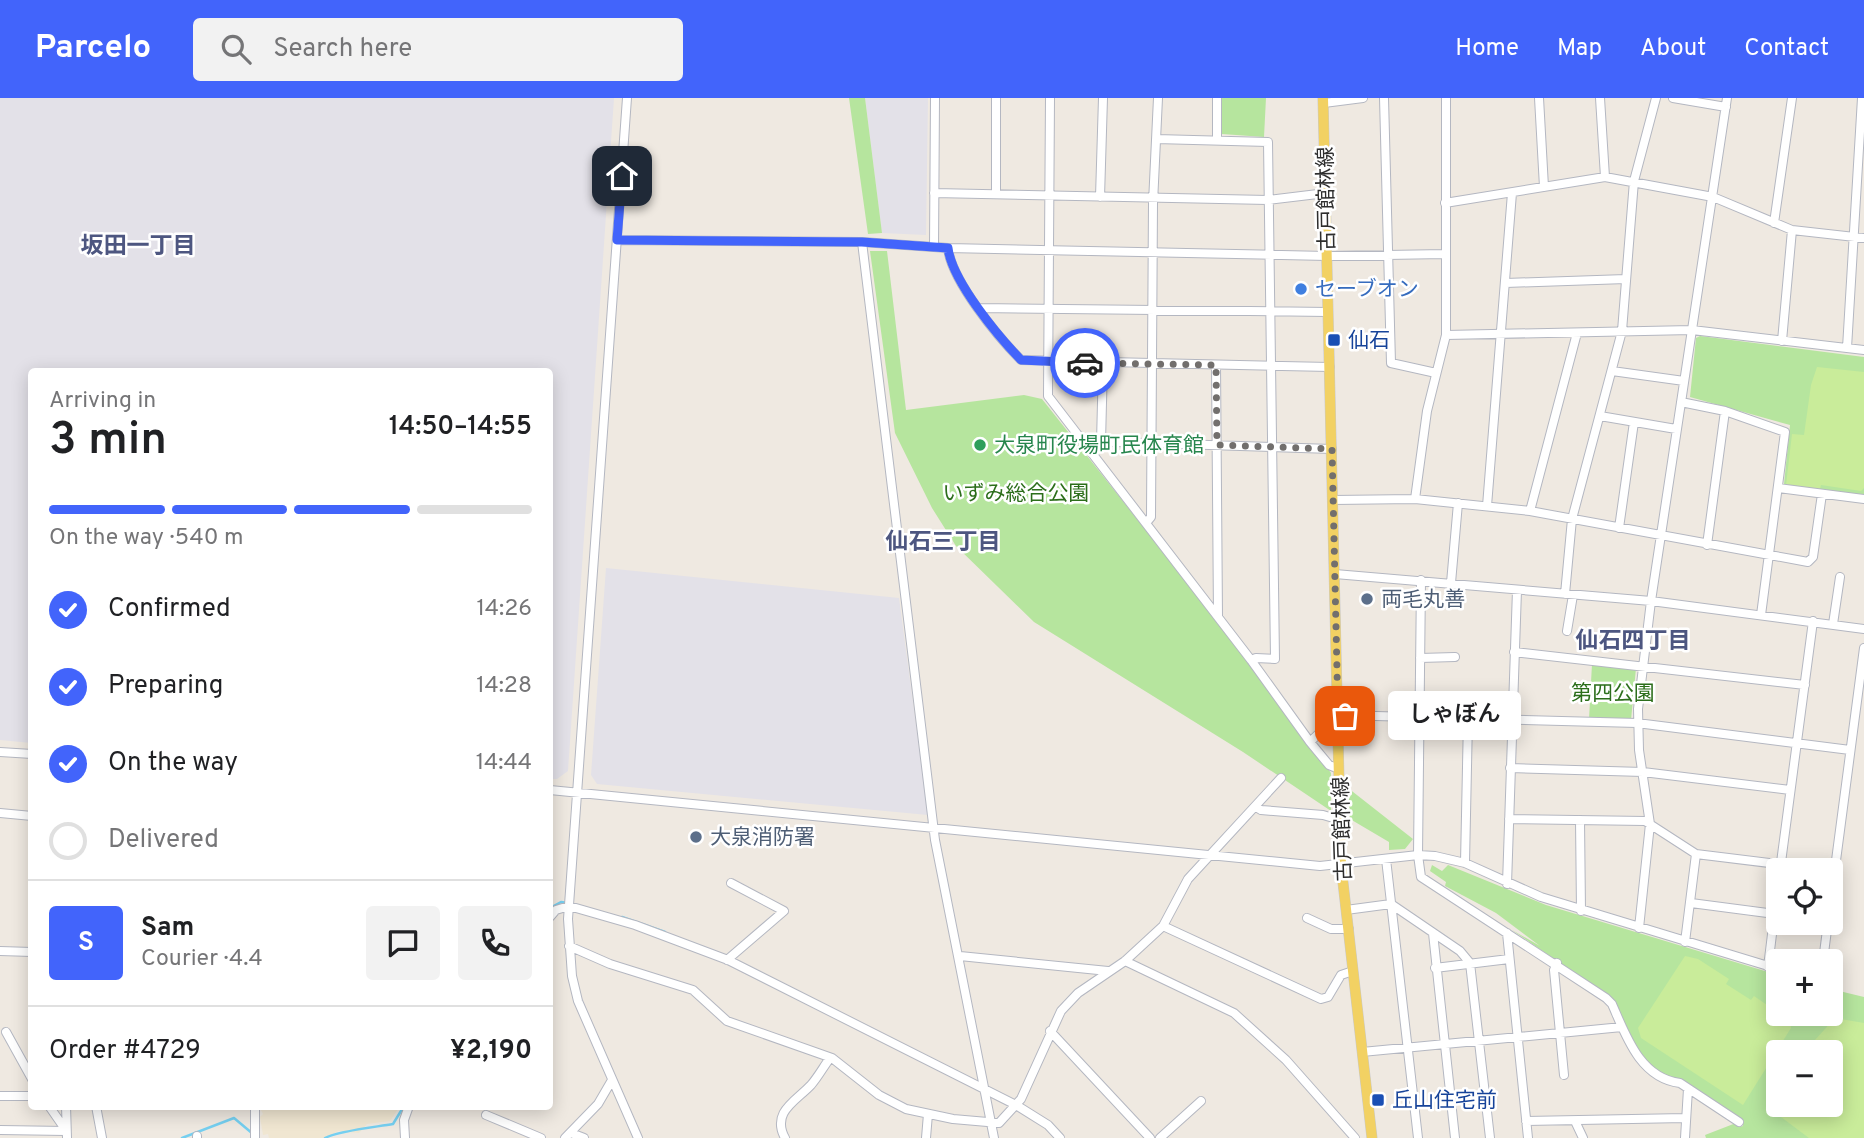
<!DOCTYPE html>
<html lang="en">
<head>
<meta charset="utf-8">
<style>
  body { margin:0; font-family:Overpass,"Noto Sans JP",sans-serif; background:#f2f2f2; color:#202124; height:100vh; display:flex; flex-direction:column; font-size:26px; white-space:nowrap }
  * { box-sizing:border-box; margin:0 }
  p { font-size:23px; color:#757577 }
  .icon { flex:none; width:38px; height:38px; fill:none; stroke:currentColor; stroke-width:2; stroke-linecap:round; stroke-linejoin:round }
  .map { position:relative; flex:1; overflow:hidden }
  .sheet { position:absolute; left:28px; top:270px; width:525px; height:742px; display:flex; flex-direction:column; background:#fff; border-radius:7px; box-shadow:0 4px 18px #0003 }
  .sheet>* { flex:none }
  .fabs { position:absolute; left:1766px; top:760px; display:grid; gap:14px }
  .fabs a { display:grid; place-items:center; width:77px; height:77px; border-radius:7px; background:#fff; box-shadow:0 4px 18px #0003; font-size:35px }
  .pin { position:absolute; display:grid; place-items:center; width:60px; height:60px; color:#fff; margin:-30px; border-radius:14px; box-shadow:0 4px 10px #0006 }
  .courier { position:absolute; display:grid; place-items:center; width:70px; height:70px; margin:-35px; border:5px solid #4264fb; border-radius:50%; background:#fff; color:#222; box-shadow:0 2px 9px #0007 }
  .bubble { position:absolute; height:49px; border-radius:7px; background:#fff; box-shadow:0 4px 18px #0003; font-size:23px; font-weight:600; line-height:49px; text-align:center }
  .headline em { font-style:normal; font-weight:600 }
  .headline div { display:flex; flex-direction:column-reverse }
  .headline { display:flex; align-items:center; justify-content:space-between; height:119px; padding:0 21px }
  h1 { font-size:46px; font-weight:600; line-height:52px }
  .bar { display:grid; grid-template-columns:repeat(4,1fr); gap:10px 7px; align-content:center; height:84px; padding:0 21px }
  .bar i { height:9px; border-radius:5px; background:#e0e0e0 }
  .bar .current { background:#4264fb }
  .bar p { grid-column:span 4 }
  .line { display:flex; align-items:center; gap:18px; padding:0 21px; border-top:2px solid #e0e0e0 }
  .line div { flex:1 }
  .round { display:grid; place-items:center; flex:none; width:74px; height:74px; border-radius:7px; background:#f2f2f2 }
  ol { padding:0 21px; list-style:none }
  li { display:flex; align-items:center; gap:21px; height:77px }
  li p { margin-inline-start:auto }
  li .icon { padding:7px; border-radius:50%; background:#4264fb; color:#fff; stroke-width:4 }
  li:last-child { color:#757577 }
  li i { width:38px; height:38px; border:4px solid #e0e0e0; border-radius:50% }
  header { display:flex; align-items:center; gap:42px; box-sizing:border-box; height:98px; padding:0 35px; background:#4264fb; color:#fff }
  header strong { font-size:33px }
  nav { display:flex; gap:38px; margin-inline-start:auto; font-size:24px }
  .search { width:490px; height:63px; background:#f2f2f2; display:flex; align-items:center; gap:18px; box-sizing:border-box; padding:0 24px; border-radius:7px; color:#757577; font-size:26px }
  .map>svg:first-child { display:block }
  .industrial { fill:#e3e1e8 }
  .education { fill:#f0e6d1 }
  .green { fill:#b6e59e; fill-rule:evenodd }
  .pitch { fill:#c9ec9a }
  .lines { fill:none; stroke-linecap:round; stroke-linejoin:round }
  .stream { stroke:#75cff0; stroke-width:2.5 }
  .minor-casing { stroke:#b4b7c1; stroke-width:10 }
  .major-casing { stroke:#c9c9c9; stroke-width:11 }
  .minor { stroke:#fff; stroke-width:8 }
  .major { stroke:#f2d163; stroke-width:10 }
  .done { stroke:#726f6d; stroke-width:7; stroke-dasharray:0 12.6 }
  .route { stroke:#4264fb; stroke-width:9 }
  .shop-dot { fill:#3f7fe0; stroke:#fff; stroke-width:2.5 }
  .transit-dot { fill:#1a4fb4; stroke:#fff; stroke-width:2.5 }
  .leisure-dot { fill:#2e9e5b; stroke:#fff; stroke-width:2.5 }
  .service-dot { fill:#5c6f8a; stroke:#fff; stroke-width:2.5 }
  .labels { text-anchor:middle; stroke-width:5; stroke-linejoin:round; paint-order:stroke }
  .street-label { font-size:21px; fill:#2e2e2e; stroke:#fff }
  .shop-label { font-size:21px; fill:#366cbe; stroke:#fff; text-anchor:start }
  .transit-label { font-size:21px; fill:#164399; stroke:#fff; text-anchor:start }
  .leisure-label { font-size:21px; fill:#27864d; stroke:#fff; text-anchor:start }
  .park-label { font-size:21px; fill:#2c6e1b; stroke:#fff }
  .service-label { font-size:21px; fill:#4e5e75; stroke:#fff; text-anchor:start }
  .neighbourhood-label { font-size:23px; font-weight:bold; fill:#4d5680; stroke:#fff }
</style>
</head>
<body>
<header>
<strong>Parcelo</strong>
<div class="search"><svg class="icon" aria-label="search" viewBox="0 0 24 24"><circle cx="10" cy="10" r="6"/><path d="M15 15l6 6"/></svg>Search here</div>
<nav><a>Home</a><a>Map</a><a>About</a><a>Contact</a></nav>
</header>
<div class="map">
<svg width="1864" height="1040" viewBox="0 0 1864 1040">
  <rect width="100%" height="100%" fill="#efe9e1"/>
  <path class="industrial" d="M0 0H614L568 673 557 681H550V273H32L31 645 0 642Z
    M865 0H928L926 137 882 135Z
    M606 470 899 500 928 717 597 686 591 677Z"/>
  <path class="education" d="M259 1008H400L390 1023 367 1026 359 1035 338 1033 326 1040H269L268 1036 263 1037 260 1019 263 1016Z"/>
  <path class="green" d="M849 0H865L882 135 868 136Z
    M1222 0H1266L1264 39 1222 36Z
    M870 153H887L906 312 1024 297 1042 301 1244 556 1331 675V713L1243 654 1034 524 956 448 932 410 895 335Z
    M1700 238 1864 259V397L1784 386 1790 327 1690 299 1696 240Z
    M1592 566 1636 570 1631 622 1589 621Z
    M1348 690 1413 741 1405 751 1389 752V744L1350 721Z
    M1432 767 1442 773 1448 767 1546 807 1778 877V915H1830L1831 891 1864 899V1040H1706L1705 1037 1736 1025 1739 1029 1743 1028V1024L1683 982 1671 980 1644 964 1611 900 1512 832 1540 848 1496 815 1445 788 1446 784 1430 773ZM1778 954H1830V1006H1778Z"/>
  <path class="pitch" d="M1817 269 1864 274V390L1861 393 1821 387 1820 391 1786 387 1792 336 1804 337 1811 287Z
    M1685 858 1698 861 1729 881 1726 886 1751 902 1754 898 1790 923 1791 930 1743 1007 1641 940 1638 930Z
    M1835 920 1864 925V1040H1809L1773 1013 1771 1004 1778 992V1006H1830V954H1804Z"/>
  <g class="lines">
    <path class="stream" d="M550 810 561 804 569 805
      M622 819 665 834
      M182 1040 234 1020 253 1036
      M325 1040C337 1033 376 1029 393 1026L404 1008"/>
    <defs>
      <path id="minor" d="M627 0 568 821 572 878 578 903 638 1040
        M1050 0 1048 298 1251 562 1310 644 1329 667 1339 671
        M1384 0 1391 265 1436 275
        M1539 0 1544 89
        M1600 0 1605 79
        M1673 0 1726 9
        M1324 5 1363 0
        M1156 41 1268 44 1275 561 1256 560 1251 562
        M1217 42V0
        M934 95 1268 102 1326 95
        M996 96V0
        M1100 99 1103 0
        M1445 105 1605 79 1713 99 1792 132 1864 140
        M1774 125 1792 0
        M617 142 862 144 948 150 1327 158 1445 156
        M862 144 935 742 994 1040
        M934 149 935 0
        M948 150C951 182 998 239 1021 262L1330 269
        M1506 185 1626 181
        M979 210 1328 214
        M1446 237 1692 232 1864 252
        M1782 243 1792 132
        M1847 250 1862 0
        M1216 267 1218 519
        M1612 273 1684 283
        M1681 304 1725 313 1785 334 1761 517
        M1600 318 1676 331
        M1083 343 1332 351
        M1101 344 1103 265
        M1778 390 1864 401
        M1415 401 1427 313 1446 237V0
        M1333 402 1415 401 1530 413 1808 464 1813 459 1822 396
        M1487 408 1512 95
        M1530 413 1577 235
        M1146 425 1151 419 1153 105 1158 0
        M1619 430 1634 324
        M1707 447 1725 313
        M1335 476 1651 503 1864 531
        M1421 482 1418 757 1421 779 1606 900 1612 906C1626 938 1640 980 1680 985L1739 1024
        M1451 485 1458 405
        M1565 496 1572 421 1622 233 1634 83 1656 0
        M1833 526 1840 479
        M1567 533 1573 497
        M1514 554 1805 587
        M1420 560 1455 559
        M1310 644 1338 617 1637 625 1850 652
        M0 654 32 656
        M1510 670 1643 674 1790 692
        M550 692 1320 768 1418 757 1435 758 1465 765 1541 799 1778 871
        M1256 709 1261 712 1323 717 1340 722
        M0 715 32 718
        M1509 721 1645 723 1696 756 1826 772
        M1580 722 1581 813
        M1386 761 1418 1040
        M1465 765 1468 621
        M1780 772 1813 523
        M1507 786 1517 492
        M1691 805 1775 816
        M1830 808 1864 550
        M1346 812 1391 806 1460 853 1470 865 1490 1040
        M550 819 556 812 569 808 635 827 728 862 1016 1007 1048 1027 1060 1040
        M1307 820 1331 831H1349
        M1163 828 1321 901 1328 899 1341 877 1353 873
        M1639 830 1650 726 1639 652 1638 611 1651 503 1727 0
        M1433 835 1455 1040
        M1507 835 1528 1040
        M1685 844 1696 756
        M569 848 610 866 693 892 727 923 832 960 879 997 906 1011 953 1021 999 1025 1021 1001 1061 913 1078 895 1125 863 1163 828 1188 781 1281 680
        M0 853 32 854
        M960 858 1108 873
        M727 862 784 813 731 785
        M1125 863 1234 915 1286 962 1355 1040
        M1823 863 1828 824
        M1557 865 1554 872 1564 977
        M1768 869 1778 787
        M1435 870 1509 861
        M1050 933 1150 1040
        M6 934 32 981
        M1362 954 1622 929
        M0 998H32
        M49 1008 65 1031
        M66 1008 67 1040
        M96 1008 102 1040
        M255 1008V1040
        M486 1017 541 1040
        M1526 1023 1685 1020
        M1575 1023 1583 1040
        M0 1032 66 1033
        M571 1035 584 1040
        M197 1038V1040
        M405 1040 404 1022 409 1008
        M565 1040 598 1006 612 982
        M785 1040C771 1014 796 1003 811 987 818 979 824 968 830 960
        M926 1040 928 1016
        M1160 1040 1201 1003
        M1685 1040 1688 991"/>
      <path id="major" d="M1323 0 1341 767 1372 1040"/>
    </defs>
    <use href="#minor" class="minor-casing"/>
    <use href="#major" class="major-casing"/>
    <use href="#minor" class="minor"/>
    <use href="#major" class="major"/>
  </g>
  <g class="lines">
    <path class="done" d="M1085 265 1216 267 1217 347 1332 351 1338 617 1345 618"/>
    <path class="route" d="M622 78 617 142 862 144 948 150C952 183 998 238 1021 262L1085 265"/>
  </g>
  <circle class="shop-dot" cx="1301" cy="191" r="7"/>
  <g class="transit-dot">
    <rect x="1327" y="235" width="14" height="14" rx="3.5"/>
    <rect x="1371" y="995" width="14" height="14" rx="3.5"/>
  </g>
  <circle class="leisure-dot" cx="980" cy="347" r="7"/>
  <g class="service-dot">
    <circle cx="1367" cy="501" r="7"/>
    <circle cx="696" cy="739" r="7"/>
  </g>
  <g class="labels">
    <g class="street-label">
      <text transform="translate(1326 101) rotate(-91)" y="7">古戸館林線</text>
      <text transform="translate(1342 731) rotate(-92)" y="7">古戸館林線</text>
    </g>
    <g class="shop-label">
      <text x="1315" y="198">セーブオン</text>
    </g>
    <g class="transit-label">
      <text x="1348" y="249">仙石</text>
      <text x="1392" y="1009">丘山住宅前</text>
    </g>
    <g class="leisure-label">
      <text x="994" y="354">大泉町役場町民体育館</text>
    </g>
    <g class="park-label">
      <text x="1016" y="402">いずみ総合公園</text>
      <text x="1613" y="602">第四公園</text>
    </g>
    <g class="service-label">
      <text x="1381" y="508">両毛丸善</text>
      <text x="710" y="746">大泉消防署</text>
    </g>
    <g class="neighbourhood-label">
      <text x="138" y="155">坂田一丁目</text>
      <text x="943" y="451">仙石三丁目</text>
      <text x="1633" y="550">仙石四丁目</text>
    </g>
  </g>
</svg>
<div class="fabs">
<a><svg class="icon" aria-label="locate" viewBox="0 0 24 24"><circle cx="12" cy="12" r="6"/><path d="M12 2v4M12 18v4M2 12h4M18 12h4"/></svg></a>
<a>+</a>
<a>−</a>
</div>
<div class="pin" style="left:1345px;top:618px;background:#ea580c"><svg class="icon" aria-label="bag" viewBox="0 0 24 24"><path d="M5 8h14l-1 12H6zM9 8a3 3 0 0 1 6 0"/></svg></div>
<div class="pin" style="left:622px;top:78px;background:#1f2937"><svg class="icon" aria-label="home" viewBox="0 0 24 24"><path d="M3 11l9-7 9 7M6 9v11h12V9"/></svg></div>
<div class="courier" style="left:1085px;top:265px"><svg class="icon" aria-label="car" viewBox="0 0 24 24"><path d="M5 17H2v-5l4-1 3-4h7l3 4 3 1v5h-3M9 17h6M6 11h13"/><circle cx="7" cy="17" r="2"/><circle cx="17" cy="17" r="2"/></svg></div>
<div class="bubble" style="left:1388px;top:593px;width:133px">しゃぼん</div>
<section class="sheet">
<div class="headline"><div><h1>3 min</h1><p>Arriving in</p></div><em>14:50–14:55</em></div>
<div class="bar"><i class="current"></i><i class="current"></i><i class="current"></i><i></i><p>On the way · 540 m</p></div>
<ol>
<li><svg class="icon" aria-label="check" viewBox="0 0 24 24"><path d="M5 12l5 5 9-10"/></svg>Confirmed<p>14:26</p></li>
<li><svg class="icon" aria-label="check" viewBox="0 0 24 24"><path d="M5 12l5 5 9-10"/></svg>Preparing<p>14:28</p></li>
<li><svg class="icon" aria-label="check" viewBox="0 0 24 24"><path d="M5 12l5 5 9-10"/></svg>On the way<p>14:44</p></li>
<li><i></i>Delivered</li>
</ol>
<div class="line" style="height:126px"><b class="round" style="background:#4264fb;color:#fff">S</b><div><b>Sam</b><p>Courier · 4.4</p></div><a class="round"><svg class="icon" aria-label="chat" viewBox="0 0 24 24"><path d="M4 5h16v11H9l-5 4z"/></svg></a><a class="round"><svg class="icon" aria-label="phone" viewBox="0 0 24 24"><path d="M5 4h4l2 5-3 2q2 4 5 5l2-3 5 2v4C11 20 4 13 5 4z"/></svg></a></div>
<div class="line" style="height:91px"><div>Order #4729</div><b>¥2,190</b></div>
</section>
</div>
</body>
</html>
